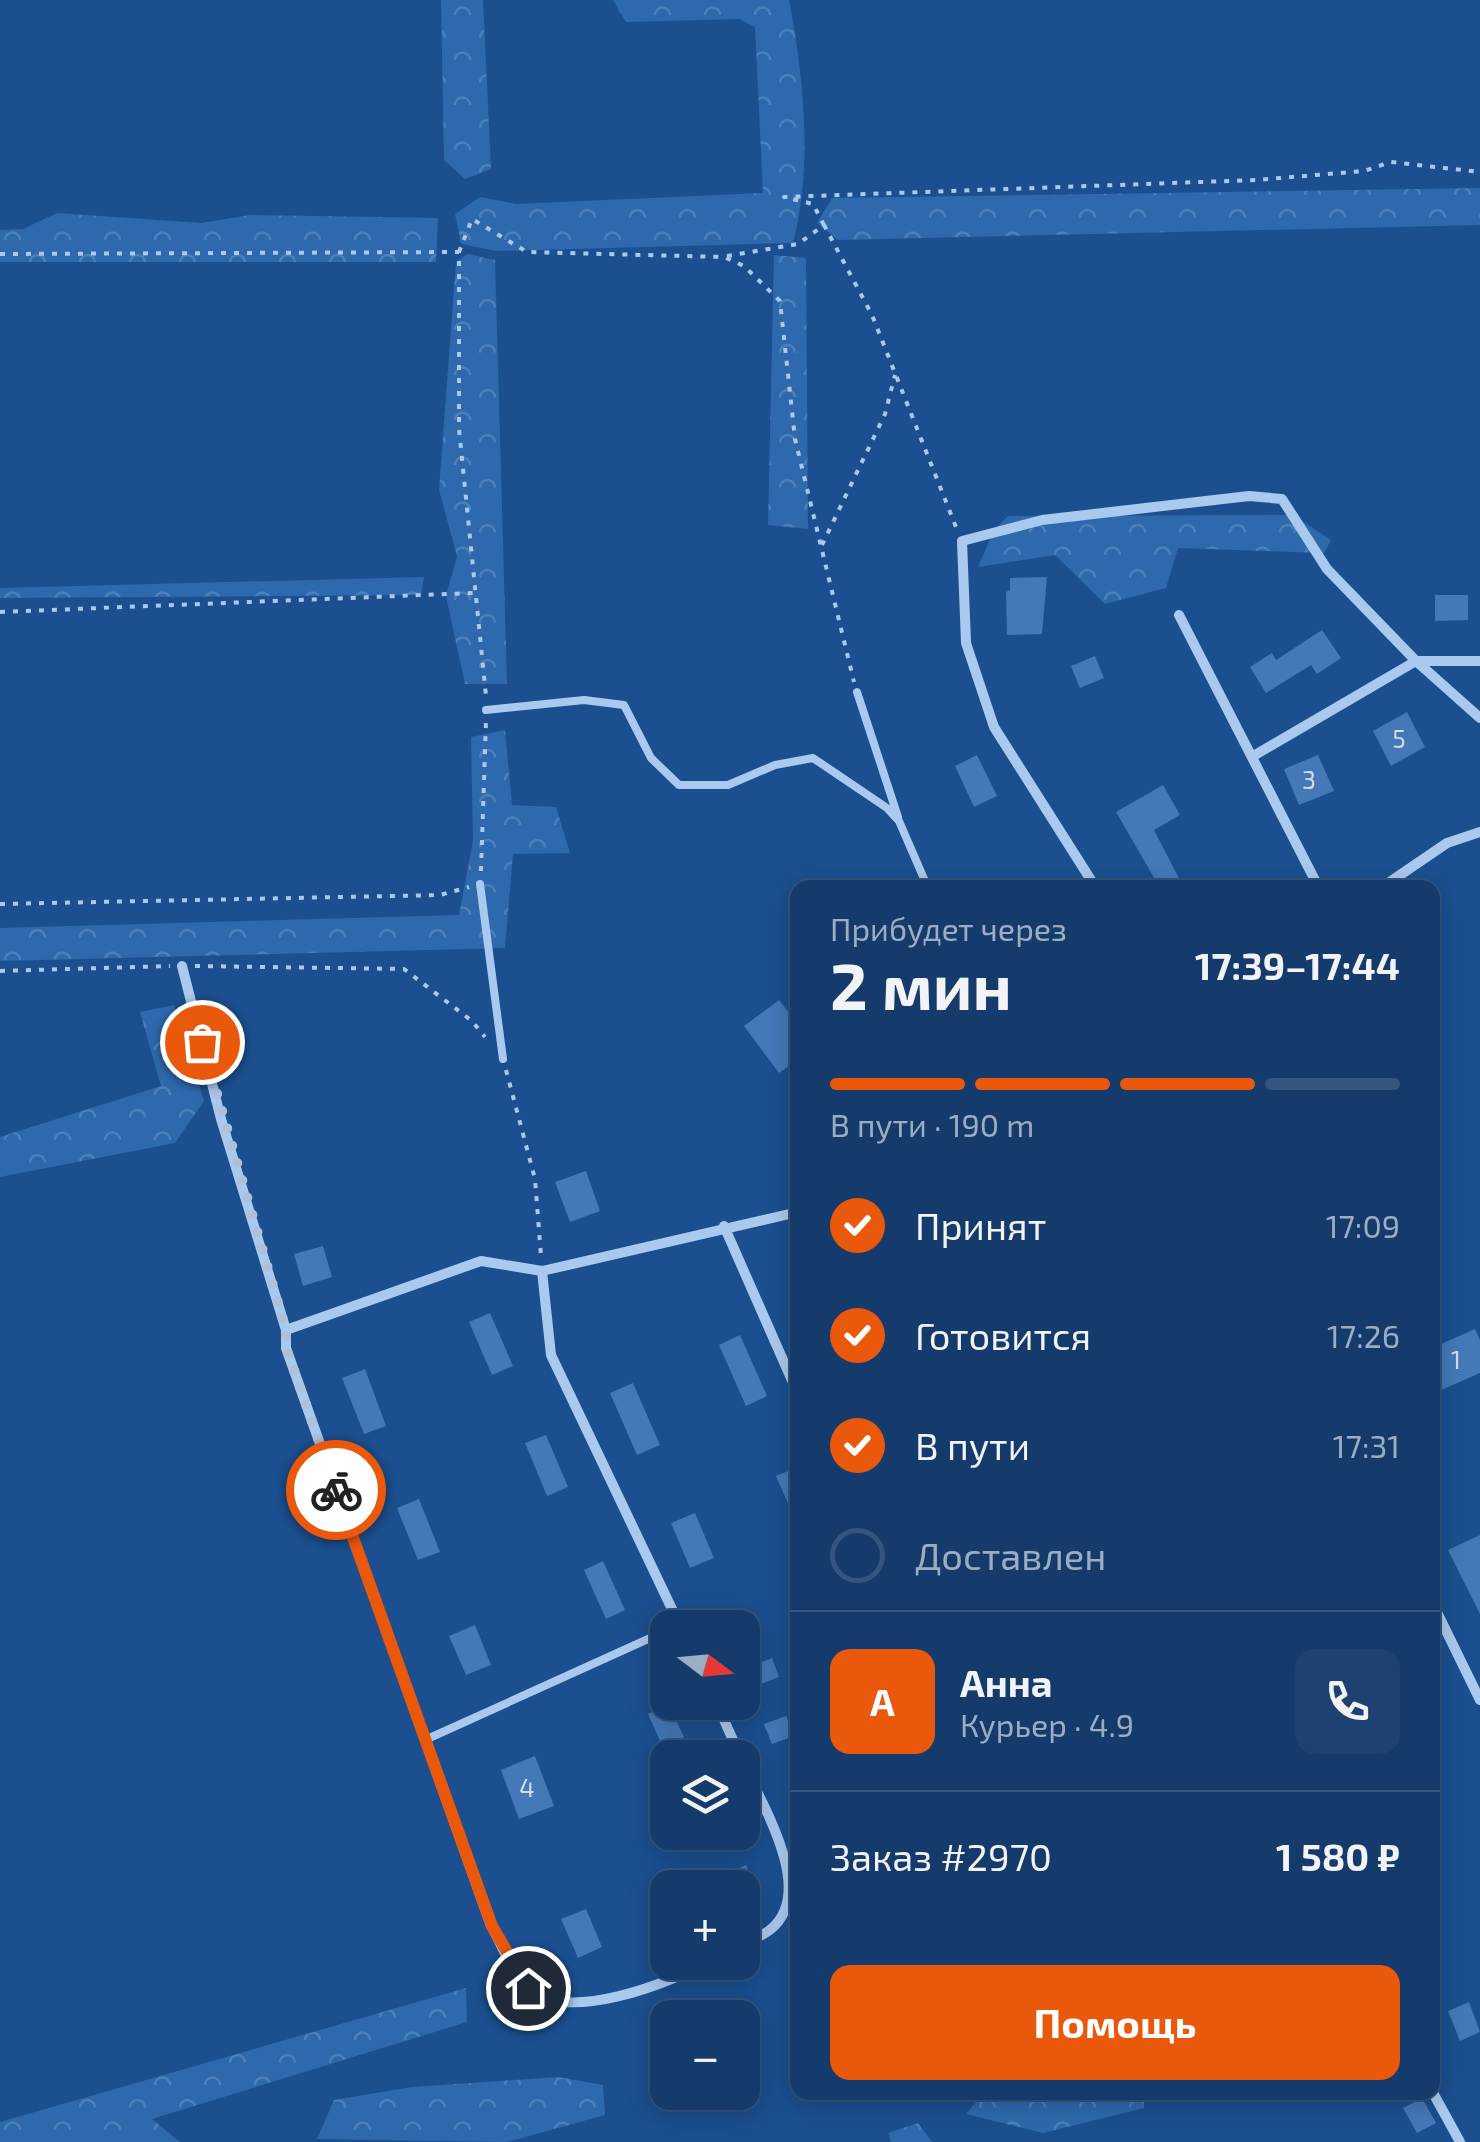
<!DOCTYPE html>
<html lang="ru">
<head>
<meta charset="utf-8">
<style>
  body { margin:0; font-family:"Exo 2",sans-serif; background:#1d4271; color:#f1f3f6; height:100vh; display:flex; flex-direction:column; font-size:38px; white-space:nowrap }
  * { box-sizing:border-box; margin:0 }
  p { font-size:32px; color:#9dadc1 }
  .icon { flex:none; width:55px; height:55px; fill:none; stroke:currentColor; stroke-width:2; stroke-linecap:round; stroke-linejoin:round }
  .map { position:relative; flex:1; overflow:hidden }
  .sheet { position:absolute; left:790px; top:880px; width:650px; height:1220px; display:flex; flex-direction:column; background:#143b6b; border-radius:20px; box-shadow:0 5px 25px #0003,0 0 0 2px #33557e }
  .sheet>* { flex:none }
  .needle { width:65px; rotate:106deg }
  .controls { position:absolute; left:650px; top:1610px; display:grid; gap:20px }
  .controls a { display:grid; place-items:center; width:110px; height:110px; border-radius:20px; background:#143b6b; box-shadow:0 5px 25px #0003,0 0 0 2px #33557e; font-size:50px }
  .pin { position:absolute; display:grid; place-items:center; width:85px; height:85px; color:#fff; margin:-42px; border:5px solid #fff; border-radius:50%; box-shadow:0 2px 10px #0007 }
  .courier { position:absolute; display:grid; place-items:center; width:100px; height:100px; margin:-50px; border:8px solid #ea580c; border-radius:50%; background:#fff; color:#222; box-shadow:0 2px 12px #0007 }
  .summary em { font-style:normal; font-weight:700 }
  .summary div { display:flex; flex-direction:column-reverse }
  .summary { display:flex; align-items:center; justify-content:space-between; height:170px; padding:0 40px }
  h1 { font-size:65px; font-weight:700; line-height:75px }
  .bar { display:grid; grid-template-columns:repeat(4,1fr); gap:15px 10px; align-content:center; height:120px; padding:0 40px }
  .bar i { height:12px; border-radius:8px; background:#33557e }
  .bar .on { background:#ea580c }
  .bar p { grid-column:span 4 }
  .line { display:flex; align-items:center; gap:25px; padding:0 40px; border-top:2px solid #33557e }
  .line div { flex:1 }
  .round { display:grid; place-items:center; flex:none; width:105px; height:105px; border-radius:20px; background:#1d4271 }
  ol { padding:0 40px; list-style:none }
  li { display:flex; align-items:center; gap:30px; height:110px }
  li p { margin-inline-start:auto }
  li .icon { padding:10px; border-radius:50%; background:#ea580c; color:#fff; stroke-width:4 }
  li:last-child { color:#9dadc1 }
  li i { width:55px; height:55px; border:5px solid #33557e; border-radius:50% }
  .cta { display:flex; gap:20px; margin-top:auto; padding:20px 40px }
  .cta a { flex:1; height:115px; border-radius:20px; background:#ea580c; color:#fff; font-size:40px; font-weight:700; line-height:115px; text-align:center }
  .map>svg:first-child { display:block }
  .forest { fill:url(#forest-crowns) }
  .building { fill:#4478b7 }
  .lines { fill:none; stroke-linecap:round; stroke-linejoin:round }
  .path { stroke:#a9c9ee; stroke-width:4; stroke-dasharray:5 8; stroke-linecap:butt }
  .service { stroke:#a9c9ee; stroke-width:8 }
  .minor { stroke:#a9c9ee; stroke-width:10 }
  .done { stroke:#afc1d8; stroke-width:10; stroke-dasharray:0 18 }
  .route { stroke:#ea580c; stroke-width:12 }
  .labels { text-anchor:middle; stroke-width:9; stroke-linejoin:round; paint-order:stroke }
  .number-label { font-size:25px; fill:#d0dded }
</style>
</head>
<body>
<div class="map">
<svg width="1480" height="2142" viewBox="0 0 1480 2142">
  <defs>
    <pattern id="forest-crowns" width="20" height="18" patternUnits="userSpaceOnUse" patternTransform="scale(2.5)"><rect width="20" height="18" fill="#2e69ad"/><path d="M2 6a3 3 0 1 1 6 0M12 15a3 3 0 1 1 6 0" fill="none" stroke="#4d80b9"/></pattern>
  </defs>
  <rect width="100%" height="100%" fill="#1b4f8f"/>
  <path class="forest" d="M441 0H483L491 169 465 179 444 160Z
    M613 0H789C804 79 813 166 793 243L496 251 461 244 455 214 480 197 516 204 763 193 755 27 739 19 626 22Z
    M1480 188V225L838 240 817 223 832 198Z
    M57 213 201 223 250 215 438 218 436 262H0V230L23 229Z
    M467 254 495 260 507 684H465L446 596 457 556 439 490 456 262Z
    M774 255 806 258 808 529 768 525Z
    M1293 515 1331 540 1324 553 1178 548 1166 588 1105 604 1055 555 978 567 994 530 1008 516Z
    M424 577 421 595 0 598V588Z
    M505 730 512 805 556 807 570 853 513 854 505 948 0 961V928L459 915 473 841 471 737Z
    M174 1005 204 1101 175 1143 0 1177V1137L161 1086 140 1012Z
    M466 1988 467 2022 152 2119 180 2142H0V2122Z
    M558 2077 603 2085 605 2115 507 2142 317 2139 334 2100 412 2087Z
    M984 2093H1143L1144 2108 1043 2133 966 2114Z
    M918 2123 932 2142H891L888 2133Z"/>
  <path class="building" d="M1047 577 1042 634 1007 635 1006 592 1010 590V578Z
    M1435 595H1468V620L1435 621Z
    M1322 630 1341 658 1317 674 1311 665 1266 693 1250 667 1272 653 1276 660Z
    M1095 656 1104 678 1080 688 1071 666Z
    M1407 712 1425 747 1391 766 1373 731Z
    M977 755 997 796 974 807 955 766Z
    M1318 755 1334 791 1299 805 1284 769Z
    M1163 785 1180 815 1154 830 1184 888H1160L1116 812Z
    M779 1000 798 1025V1060L779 1073 744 1026Z
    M586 1171 600 1211 570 1222 555 1182Z
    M323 1246 332 1277 303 1286 294 1254Z
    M490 1313 513 1366 492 1375 469 1322Z
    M1475 1329 1480 1340V1373L1432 1394V1348Z
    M740 1335 767 1396 746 1406 719 1345Z
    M365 1369 386 1426 364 1434 342 1378Z
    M633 1383 660 1445 637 1455 610 1393Z
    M546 1435 568 1487 547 1496 525 1443Z
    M798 1467V1526L776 1476Z
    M419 1499 440 1552 418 1560 397 1508Z
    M695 1513 714 1558 690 1568 671 1523Z
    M1480 1535V1614L1448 1550Z
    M603 1561 625 1610 606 1619 584 1570Z
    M475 1625 491 1665 466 1675 449 1636Z
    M772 1658 779 1677 742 1691V1670Z
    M669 1704 686 1742 665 1752 648 1714Z
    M786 1716 794 1736 772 1744 764 1724Z
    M535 1756 554 1806 519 1819 501 1770Z
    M746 1865 756 1888H729L723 1875Z
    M586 1909 602 1947 578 1958 561 1919Z
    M1469 2002 1480 2032 1460 2041 1448 2011Z
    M1422 2098 1436 2123 1417 2133 1403 2108Z"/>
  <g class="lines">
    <path class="path" d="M824 225 813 204 784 197 1256 180 1364 171 1391 162 1480 172
      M459 252 472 219 527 252 724 257 744 266 780 301 795 439 854 682
      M0 254 459 252V429L486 696
      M727 256 798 244 824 225 872 315 956 527
      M822 545 885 414 895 375
      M0 612 473 593
      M481 871 486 720
      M0 904 440 895 469 887
      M195 966 404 969 472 1021 485 1037
      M0 971 170 966
      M506 1070 535 1179 541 1256"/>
    <path class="service" d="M857 692 898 817
      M486 710 584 700 624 705 651 758 679 785H728L775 765 813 758 887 808 899 821 928 888
      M480 884 503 1059
      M425 1740 668 1630"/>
    <path class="minor" d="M1179 615 1319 888
      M1255 755 1416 661H1480
      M1096 888 994 727 966 643 962 541 1042 520 1249 496 1282 499 1327 569 1416 661 1480 718
      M1381 888 1447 843 1480 832
      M182 966 221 1119 286 1330V1348L491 1926C502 1944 512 1974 527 1988 567 2024 669 1983 708 1962
      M724 1226 798 1394
      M542 1271 551 1355 681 1628
      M286 1330 481 1261 542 1271 798 1212
      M1432 1602 1480 1700
      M716 1702 741 1758
      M742 1761C761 1803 817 1891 771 1929 763 1936 751 1940 742 1944
      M1432 2091 1460 2142"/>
  </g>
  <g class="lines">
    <path class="done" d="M202 1042 286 1330V1348L336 1490"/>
    <path class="route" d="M336 1490 492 1926 528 1988"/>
  </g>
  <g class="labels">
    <g class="number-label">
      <text x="1399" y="748">5</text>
      <text x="1309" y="789">3</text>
      <text x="1456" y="1369">1</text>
      <text x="527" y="1797">4</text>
    </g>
  </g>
</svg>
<div class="controls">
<a><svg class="needle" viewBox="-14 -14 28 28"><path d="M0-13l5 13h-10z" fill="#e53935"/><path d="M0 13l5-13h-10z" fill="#9dadc1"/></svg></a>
<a><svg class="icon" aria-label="layers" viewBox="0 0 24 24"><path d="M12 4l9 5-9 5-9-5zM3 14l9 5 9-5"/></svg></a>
<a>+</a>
<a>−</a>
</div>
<div class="pin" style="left:202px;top:1042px;background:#ea580c"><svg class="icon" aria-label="bag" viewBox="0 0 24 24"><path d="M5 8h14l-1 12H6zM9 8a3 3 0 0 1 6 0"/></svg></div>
<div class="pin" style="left:528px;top:1988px;background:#1f2937"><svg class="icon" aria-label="home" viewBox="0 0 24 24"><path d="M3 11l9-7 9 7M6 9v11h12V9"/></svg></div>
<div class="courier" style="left:336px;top:1490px"><svg class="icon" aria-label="bike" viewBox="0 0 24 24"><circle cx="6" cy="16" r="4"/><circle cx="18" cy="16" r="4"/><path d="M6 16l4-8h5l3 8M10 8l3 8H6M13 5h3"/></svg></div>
<section class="sheet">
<div class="summary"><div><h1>2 мин</h1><p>Прибудет через</p></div><em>17:39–17:44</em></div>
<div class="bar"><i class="on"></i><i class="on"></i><i class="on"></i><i></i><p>В пути · 190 m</p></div>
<ol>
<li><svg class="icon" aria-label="check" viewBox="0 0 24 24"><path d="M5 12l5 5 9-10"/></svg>Принят<p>17:09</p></li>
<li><svg class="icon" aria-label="check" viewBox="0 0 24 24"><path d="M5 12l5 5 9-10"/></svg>Готовится<p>17:26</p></li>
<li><svg class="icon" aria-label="check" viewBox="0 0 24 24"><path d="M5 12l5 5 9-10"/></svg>В пути<p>17:31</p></li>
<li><i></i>Доставлен</li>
</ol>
<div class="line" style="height:180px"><b class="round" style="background:#ea580c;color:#fff">А</b><div><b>Анна</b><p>Курьер · 4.9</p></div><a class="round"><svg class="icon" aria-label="phone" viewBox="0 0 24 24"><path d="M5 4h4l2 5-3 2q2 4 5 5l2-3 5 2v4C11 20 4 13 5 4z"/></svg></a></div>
<div class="line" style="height:130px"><div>Заказ #2970</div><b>1 580 ₽</b></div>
<div class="cta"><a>Помощь</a></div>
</section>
</div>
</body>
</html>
